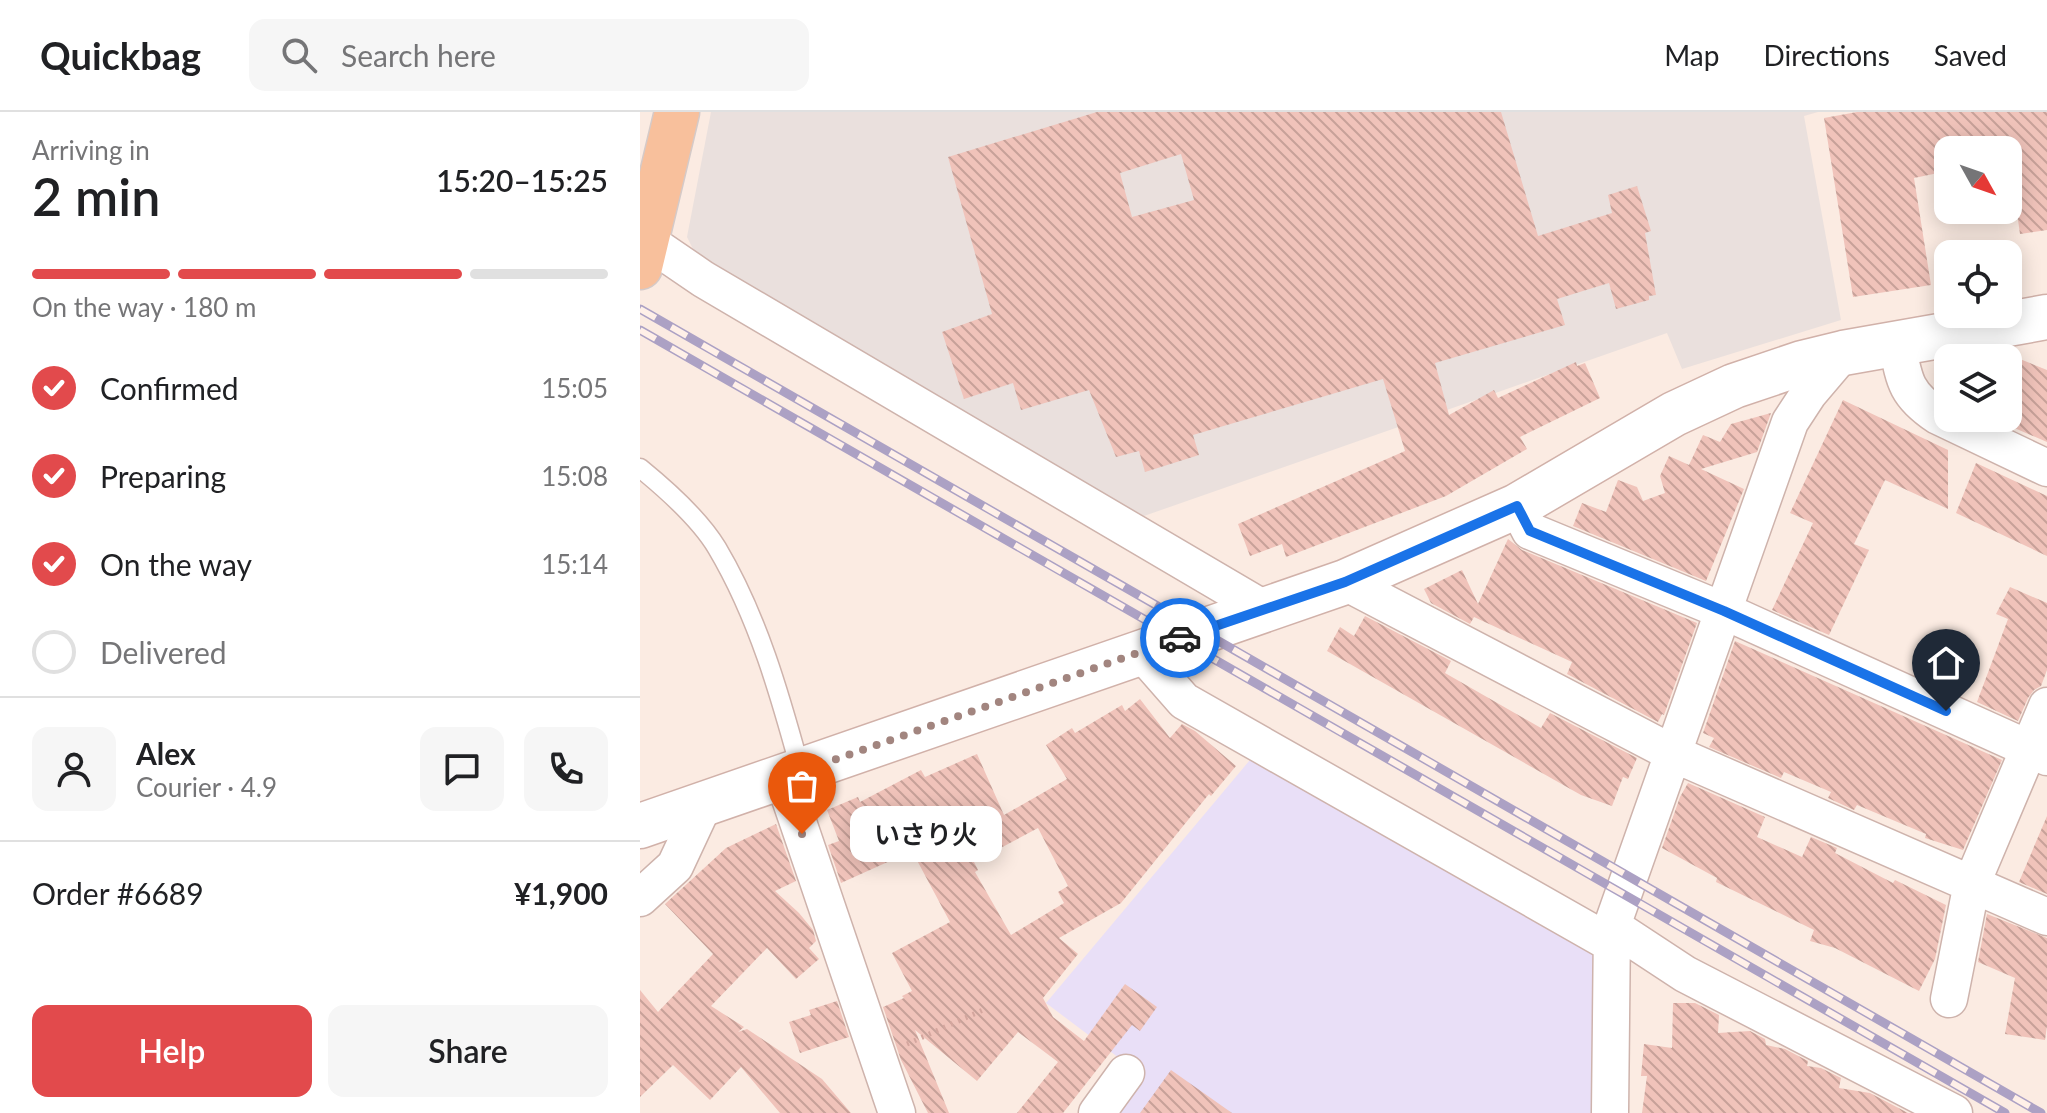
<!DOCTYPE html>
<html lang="en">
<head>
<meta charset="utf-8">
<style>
  body { margin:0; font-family:Lato,"Noto Sans JP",sans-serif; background:#f6f6f6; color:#202124; height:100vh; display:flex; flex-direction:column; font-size:30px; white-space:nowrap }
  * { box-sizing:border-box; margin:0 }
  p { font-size:26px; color:#757577 }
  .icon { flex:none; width:44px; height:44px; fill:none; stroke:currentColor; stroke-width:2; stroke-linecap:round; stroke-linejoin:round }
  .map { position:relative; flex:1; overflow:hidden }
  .sheet { display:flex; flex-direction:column; background:#fff; width:640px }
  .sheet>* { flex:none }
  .needle { width:52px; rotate:130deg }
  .fabs { position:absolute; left:1294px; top:24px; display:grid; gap:16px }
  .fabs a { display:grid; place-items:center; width:88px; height:88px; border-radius:16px; background:#fff; box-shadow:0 4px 20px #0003; font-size:40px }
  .pin { position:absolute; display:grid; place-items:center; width:68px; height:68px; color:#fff; margin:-82px -34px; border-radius:50% 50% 50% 0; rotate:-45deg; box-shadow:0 0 8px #0007 }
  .pin .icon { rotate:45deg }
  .courier { position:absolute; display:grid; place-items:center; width:80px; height:80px; margin:-40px; border:6px solid #1a73e8; border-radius:50%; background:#fff; color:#222; box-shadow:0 2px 10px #0007 }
  .bubble { position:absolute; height:56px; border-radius:16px; background:#fff; box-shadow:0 4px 20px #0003; font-size:26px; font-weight:600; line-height:56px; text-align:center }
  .overview em { font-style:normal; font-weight:600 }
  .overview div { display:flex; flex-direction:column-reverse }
  .overview { display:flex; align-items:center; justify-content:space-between; height:136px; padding:0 32px }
  h1 { font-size:52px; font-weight:600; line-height:60px }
  .bar { display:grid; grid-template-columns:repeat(4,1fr); gap:12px 8px; align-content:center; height:96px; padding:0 32px }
  .bar i { height:10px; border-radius:6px; background:#e0e0e0 }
  .bar .current { background:#e24a4c }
  .bar p { grid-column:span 4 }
  .line { display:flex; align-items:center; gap:20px; padding:0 32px; border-top:2px solid #e0e0e0 }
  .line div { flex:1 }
  .round { display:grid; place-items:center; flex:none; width:84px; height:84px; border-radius:16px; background:#f6f6f6 }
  ol { padding:0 32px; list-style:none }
  li { display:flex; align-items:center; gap:24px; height:88px }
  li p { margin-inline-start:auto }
  li .icon { padding:8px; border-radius:50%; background:#e24a4c; color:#fff; stroke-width:4 }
  li:last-child { color:#757577 }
  li i { width:44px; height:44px; border:4px solid #e0e0e0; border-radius:50% }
  .primary-button { display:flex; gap:16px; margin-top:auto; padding:16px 32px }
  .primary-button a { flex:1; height:92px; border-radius:16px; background:#e24a4c; color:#fff; font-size:32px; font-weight:600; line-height:92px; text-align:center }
  .primary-button a+a { background:#f6f6f6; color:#202124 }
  header { display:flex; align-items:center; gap:48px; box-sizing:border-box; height:112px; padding:0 40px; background:#fff; border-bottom:2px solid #e0e0e0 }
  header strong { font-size:38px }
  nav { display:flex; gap:44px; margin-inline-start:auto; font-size:28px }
  .search { width:560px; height:72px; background:#f6f6f6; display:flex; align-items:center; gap:20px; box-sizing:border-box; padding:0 28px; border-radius:16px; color:#757577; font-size:30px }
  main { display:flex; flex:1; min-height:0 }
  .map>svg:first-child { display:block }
  .industrial { fill:#eae0dd }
  .education { fill:#e9dff7 }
  .building { fill:url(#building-back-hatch); fill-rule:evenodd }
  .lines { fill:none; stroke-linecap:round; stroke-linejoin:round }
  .lane-casing { stroke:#ceb3ac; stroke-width:21 }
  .street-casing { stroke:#ceb3ac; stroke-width:39 }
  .secondary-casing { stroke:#d1b1a9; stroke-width:47 }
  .primary-casing { stroke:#d5cac8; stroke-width:47 }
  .path { stroke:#d4a69e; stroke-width:5; stroke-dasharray:2 6; stroke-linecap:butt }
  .lane { stroke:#fff; stroke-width:18 }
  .street { stroke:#fff; stroke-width:36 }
  .secondary { stroke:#fff; stroke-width:44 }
  .primary { stroke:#f8c09c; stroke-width:44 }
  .rail-casing { stroke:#aca1c4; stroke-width:9 }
  .rail { stroke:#fff0e8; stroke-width:6; stroke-dasharray:18; stroke-linecap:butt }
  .done { stroke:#a2857f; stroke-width:8; stroke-dasharray:0 14.4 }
  .route { stroke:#1a73e8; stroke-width:10 }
</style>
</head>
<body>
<header>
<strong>Quickbag</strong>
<div class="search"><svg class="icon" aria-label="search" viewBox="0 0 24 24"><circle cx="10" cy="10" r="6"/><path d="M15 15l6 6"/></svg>Search here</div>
<nav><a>Map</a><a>Directions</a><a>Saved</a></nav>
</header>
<main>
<section class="sheet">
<div class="overview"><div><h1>2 min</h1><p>Arriving in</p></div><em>15:20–15:25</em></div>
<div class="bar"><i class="current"></i><i class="current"></i><i class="current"></i><i></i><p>On the way · 180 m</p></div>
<ol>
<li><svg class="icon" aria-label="check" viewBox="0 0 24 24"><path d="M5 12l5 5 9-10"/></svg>Confirmed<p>15:05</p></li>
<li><svg class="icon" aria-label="check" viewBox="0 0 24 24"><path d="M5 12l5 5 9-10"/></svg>Preparing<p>15:08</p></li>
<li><svg class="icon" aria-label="check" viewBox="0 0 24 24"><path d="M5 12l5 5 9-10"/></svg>On the way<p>15:14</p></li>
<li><i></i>Delivered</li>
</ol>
<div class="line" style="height:144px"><a class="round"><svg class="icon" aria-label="person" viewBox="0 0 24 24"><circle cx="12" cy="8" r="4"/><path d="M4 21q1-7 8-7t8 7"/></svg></a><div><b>Alex</b><p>Courier · 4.9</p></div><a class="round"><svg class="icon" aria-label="chat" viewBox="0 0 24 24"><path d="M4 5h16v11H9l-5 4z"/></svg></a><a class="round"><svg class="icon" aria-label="phone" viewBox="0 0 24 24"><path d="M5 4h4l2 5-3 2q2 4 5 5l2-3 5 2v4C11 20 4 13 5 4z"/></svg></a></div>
<div class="line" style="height:104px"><div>Order #6689</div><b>¥1,900</b></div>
<div class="primary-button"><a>Help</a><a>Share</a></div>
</section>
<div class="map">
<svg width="1407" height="1001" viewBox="0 0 1407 1001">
  <defs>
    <pattern id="building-back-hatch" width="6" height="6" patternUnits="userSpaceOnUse" patternTransform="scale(2)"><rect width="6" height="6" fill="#f0c3ba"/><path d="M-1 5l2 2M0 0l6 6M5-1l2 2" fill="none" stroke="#c7a199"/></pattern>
  </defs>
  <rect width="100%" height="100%" fill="#fbebe2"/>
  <path class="industrial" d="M71 0H1178L1164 4 1201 208 1042 257 1027 221 504 404 59 149 47 125Z"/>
  <path class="education" d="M615 642 953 834V1001H465L495 958 406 891Z"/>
  <path class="building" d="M457 0H861L898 124 972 101 968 83 997 74 1011 119 1005 121 1016 183 1009 184V188L976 197 969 171 917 187 925 213 795 251 809 303 854 278 858 286 936 250 937 254 945 251 960 286 880 325 887 337 806 384 646 445 642 432 610 444 598 412 765 339 743 267 553 323 559 343 505 360 499 339 476 345 449 278 381 298 373 271 324 287 302 220 352 202 308 45ZM541 42 554 88 492 105 480 61Z
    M1217 0H1407V118L1380 122 1368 38H1308V59L1274 66 1291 173 1213 185 1184 6Z
    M1380 247 1407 258V330L1356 308 1357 306H1368V278Z
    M1203 288 1308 338V397L1245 368 1214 432 1229 438 1189 523 1132 498 1173 411 1150 401Z
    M1131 301 1117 340 1061 357 1104 377 1066 469 933 414 942 391 966 400 978 368 997 375 1003 389 1025 381 1020 364 1029 344 1049 353 1063 323 1080 330 1091 312Z
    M1336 351 1407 384V444L1316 401Z
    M868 427 882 438 1057 511 1024 603 1022 602 1018 610 927 562 932 550 834 505 830 512 791 491 784 477 822 458 838 492Z
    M1370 475 1407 491V558L1401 574 1394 578 1388 586 1378 609 1337 590 1368 507 1356 502Z
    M725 504 811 549 805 561 901 616 910 601 997 646 988 667 983 665 972 694 941 683 687 539 700 515 714 524Z
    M1095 529 1362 648 1323 738 1285 726 1286 722 1217 693 1214 698 1188 686 1191 680 1144 660 1141 666 1069 635 1074 626 1063 621Z
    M500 587 530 626 542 612 555 619 596 654 571 684 569 682 481 791 419 826 438 842 403 886 413 905 444 929 485 872 517 895 500 919 492 913 423 1001H377L418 950 378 920 337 969 275 918 309 1001H288L261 948 243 895 264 886 262 884 272 879 252 841 310 810 272 739 201 771 188 733 199 729 187 698 218 685 220 690 281 658 285 665 337 642 364 703 427 667 406 633 432 616 435 621 482 593 485 599ZM398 716 428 774 418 780 424 791 371 823 335 760 338 758 334 750Z
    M1048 671 1125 705 1117 725 1162 745 1171 725 1197 736 1195 741 1253 771 1255 768 1306 793 1295 847 1279 879 1195 836 1170 829 1174 818 1076 770 1077 766 1022 736 1040 685Z
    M1407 704V782L1379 770Z
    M136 712 156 769 135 779 159 801 173 818 176 829 169 836 179 847 156 867 127 836 71 894 104 915 98 920 107 917 182 967 211 1001H140L101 955 70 988 33 953 0 985V878L18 900 73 842 25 792 86 736Z
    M1347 802 1407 826V914L1405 928 1365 922 1375 866 1338 850Z
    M197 889 209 925 160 941 149 910 171 903 169 898Z
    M1033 891H1055L1079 903 1078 921 1110 919 1125 927 1126 933 1145 937 1168 949 1167 954 1181 956 1201 966 1199 976 1230 981 1268 1001H1002L1007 964H1001L1004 932 1032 936Z
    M531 958 592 1001H500Z"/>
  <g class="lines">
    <defs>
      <path id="lane" d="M0 356C27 378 59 406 77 436 118 505 140 583 161 660"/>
      <path id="street" d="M6 128 63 167 624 497
        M1257 231C1264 268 1265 282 1298 304L1407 356
        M877 394 890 419 1084 499 1407 645
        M705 470 1034 642 1407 805
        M501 540 544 589 972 832
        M143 666 257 1001
        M0 786 35 754 63 694
        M972 814 1045 862 1314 1001
        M1309 887 1332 771 1407 594
        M457 1001 486 961
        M970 1001 972 814 1150 310 1169 281 1203 241"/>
      <path id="secondary" d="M0 714 705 470 877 394 1034 302 1094 274 1162 251 1203 241 1407 205"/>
      <path id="primary" d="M0 155 37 0"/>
    </defs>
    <use href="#lane" class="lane-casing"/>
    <use href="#street" class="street-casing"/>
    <use href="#secondary" class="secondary-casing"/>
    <use href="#primary" class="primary-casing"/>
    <path class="path" d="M267 932 343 898"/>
    <use href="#lane" class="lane"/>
    <use href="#street" class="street"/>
    <use href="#secondary" class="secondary"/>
    <use href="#primary" class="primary"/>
    <defs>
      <path id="rail" d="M0 197 1401 1001
        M0 218 1365 1001"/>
    </defs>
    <use href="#rail" class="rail-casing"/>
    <use href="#rail" class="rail"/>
  </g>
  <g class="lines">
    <path class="done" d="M162 722 143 666 540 526"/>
    <path class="route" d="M540 526 705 470 877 394 890 419 1084 499 1306 599"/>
  </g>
</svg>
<div class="fabs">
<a><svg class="needle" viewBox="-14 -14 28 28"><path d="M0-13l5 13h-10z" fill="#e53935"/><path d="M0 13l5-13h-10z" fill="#757577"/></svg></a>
<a><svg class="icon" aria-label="locate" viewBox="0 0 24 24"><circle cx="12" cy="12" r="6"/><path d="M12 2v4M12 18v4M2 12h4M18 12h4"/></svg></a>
<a><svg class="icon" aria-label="layers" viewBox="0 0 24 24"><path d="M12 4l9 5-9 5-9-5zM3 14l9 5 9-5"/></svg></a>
</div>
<div class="pin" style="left:162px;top:722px;background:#ea580c"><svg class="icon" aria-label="bag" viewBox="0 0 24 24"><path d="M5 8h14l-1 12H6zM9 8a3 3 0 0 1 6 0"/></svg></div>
<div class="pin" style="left:1306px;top:599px;background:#1f2937"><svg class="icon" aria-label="home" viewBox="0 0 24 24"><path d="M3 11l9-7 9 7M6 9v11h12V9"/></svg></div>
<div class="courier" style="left:540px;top:526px"><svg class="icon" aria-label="car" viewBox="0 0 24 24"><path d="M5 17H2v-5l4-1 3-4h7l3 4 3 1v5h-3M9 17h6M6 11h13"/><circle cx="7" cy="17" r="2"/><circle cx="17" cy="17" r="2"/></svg></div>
<div class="bubble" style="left:210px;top:694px;width:152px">いさり火</div>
</div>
</main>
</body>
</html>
